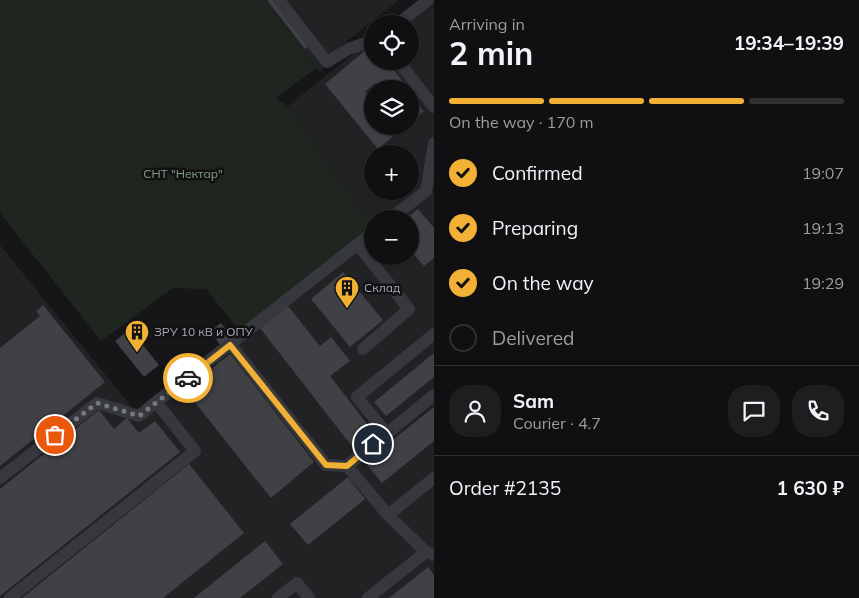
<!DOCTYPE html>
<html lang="en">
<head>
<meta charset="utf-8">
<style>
  body { margin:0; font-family:Mulish,sans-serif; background:#1e1e20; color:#f1f3f6; height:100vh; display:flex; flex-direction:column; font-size:19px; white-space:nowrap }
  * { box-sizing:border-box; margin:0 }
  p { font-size:16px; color:#9c9d9f }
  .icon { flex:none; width:28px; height:28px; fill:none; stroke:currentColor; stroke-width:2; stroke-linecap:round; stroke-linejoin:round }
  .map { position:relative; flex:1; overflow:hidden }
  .sheet { display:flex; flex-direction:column; background:#101012; width:425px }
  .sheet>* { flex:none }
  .controls { position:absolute; left:364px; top:15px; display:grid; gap:10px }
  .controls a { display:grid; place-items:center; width:55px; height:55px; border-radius:50%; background:#101012; box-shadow:0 1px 4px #0004,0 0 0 1px #303032; font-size:25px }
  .pin { position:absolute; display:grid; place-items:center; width:42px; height:42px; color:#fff; margin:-21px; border:2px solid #fff; border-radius:50%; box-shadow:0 1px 5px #0007 }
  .courier { position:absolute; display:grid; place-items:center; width:50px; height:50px; margin:-25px; border:4px solid #f2b134; border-radius:50%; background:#fff; color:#222; box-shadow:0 1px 6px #0007 }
  .overview em { font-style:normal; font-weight:700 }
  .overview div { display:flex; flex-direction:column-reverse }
  .overview { display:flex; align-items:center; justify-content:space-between; height:85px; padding:0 15px }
  h1 { font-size:32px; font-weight:700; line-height:38px }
  .bar { display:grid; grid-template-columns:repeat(4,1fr); gap:8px 5px; align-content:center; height:60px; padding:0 15px }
  .bar i { height:6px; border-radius:4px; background:#303032 }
  .bar .active { background:#f2b134 }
  .bar p { grid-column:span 4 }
  .line { display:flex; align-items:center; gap:12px; padding:0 15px; border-top:1px solid #303032 }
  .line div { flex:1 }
  .round { display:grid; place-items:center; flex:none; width:52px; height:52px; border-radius:20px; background:#1e1e20 }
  ol { padding:0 15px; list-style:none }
  li { display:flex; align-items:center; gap:15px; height:55px }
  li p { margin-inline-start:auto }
  li .icon { padding:5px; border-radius:50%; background:#f2b134; color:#111; stroke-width:4 }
  li:last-child { color:#9c9d9f }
  li i { width:28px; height:28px; border:2px solid #303032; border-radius:50% }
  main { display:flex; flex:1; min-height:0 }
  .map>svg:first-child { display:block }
  .built { fill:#222225; fill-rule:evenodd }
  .green { fill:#1e261f }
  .building { fill:#404145 }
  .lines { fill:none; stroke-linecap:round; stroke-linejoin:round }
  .minor { stroke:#37383d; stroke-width:12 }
  .done { stroke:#757880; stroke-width:5; stroke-dasharray:0 9 }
  .route { stroke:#f2b134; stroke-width:6 }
  .labels { text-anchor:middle; stroke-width:5; stroke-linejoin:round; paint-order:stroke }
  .park-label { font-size:12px; fill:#7fa381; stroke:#111113 }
  .poi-label { font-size:12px; fill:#a8adb8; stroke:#111113; text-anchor:start }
</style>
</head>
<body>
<main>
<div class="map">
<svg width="434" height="598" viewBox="0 0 434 598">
  <rect width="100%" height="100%" fill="#161618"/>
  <path class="built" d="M264 0H399L333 52 320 73Z
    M422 0H434V598H0V245L135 411 372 226 288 106 372 39V61H410V24H392ZM372 89H410V126H372ZM372 154H410V191H372ZM372 219H410V256H372Z"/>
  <path class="green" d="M0 0H264L316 68 276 98 288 106 372 226 239 330 206 289 173 288 101 341 0 213Z"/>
  <path class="building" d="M267 0H275L310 45 305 49Z
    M372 45V61H387L404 83 397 89H380L375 83 365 92 372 101V126H405L378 149 325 84Z
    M410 95 424 111 410 122Z
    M418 209 434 228V258L424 266 410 250V219H406Z
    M343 272 383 320 350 347 311 299Z
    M43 305 105 382 0 466V348L40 316 36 311Z
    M288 306 320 346 331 337 350 361 330 376 374 433 354 449 260 328Z
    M221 323 232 337 221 346 210 331Z
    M130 329 159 365 144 377 115 341Z
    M434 353V377L386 416 374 402Z
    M230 354 314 462 271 498 185 390Z
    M434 407V441L382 483 365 462Z
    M99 410 114 429 127 418 139 433 155 421 180 452 0 596V489Z
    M189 464 244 533 163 598H22Z
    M348 477 365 499 308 545 290 524Z
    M265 541 283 564 240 598H194Z
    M428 567 434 575V598H389Z"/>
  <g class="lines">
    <path class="minor" d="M279 0 327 62 348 49 372 41
      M398 24 428 0
      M398 61 434 107
      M390 219 426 191 434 143
      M358 245 409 309 363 349
      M231 345 326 465 347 466 388 515 426 552 434 555
      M156 402 372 233
      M386 433 357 397 434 334
      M347 466 434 395
      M0 478 97 403 139 416 156 402 195 451 10 598
      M388 515 434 478
      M278 598 297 583 309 598
      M368 598 426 552"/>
  </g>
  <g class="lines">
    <path class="done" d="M55 435 97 403 139 416 188 378"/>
    <path class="route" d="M188 378 230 345 326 465 347 466 373 444"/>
  </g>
  <defs>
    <symbol id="building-pin" viewBox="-11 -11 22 30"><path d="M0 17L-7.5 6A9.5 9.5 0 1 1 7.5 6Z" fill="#f2b134" stroke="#111113"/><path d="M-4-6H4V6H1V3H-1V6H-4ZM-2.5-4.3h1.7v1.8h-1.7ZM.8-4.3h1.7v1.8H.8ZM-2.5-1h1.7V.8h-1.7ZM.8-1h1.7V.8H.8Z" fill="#111"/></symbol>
  </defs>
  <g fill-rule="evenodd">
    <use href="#building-pin" x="333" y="274" width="28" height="38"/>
    <use href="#building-pin" x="123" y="318" width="28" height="38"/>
  </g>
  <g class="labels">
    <g class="park-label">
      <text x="183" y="178">СНТ "Нектар"</text>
    </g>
    <g class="poi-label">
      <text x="364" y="292">Склад</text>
      <text x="154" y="336">ЗРУ 10 кВ и ОПУ</text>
    </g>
  </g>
</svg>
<div class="controls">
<a><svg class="icon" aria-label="locate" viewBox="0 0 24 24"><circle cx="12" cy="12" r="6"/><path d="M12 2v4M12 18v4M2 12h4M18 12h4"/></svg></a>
<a><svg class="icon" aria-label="layers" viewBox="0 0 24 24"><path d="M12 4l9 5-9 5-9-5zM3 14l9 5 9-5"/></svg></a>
<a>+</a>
<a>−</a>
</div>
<div class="pin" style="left:55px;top:435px;background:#ea580c"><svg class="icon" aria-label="bag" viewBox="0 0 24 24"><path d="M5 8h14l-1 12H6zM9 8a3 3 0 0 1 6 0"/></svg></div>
<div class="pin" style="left:373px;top:444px;background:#1f2937"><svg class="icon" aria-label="home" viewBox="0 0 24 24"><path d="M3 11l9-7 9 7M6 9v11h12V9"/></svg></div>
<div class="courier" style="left:188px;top:378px"><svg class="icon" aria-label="car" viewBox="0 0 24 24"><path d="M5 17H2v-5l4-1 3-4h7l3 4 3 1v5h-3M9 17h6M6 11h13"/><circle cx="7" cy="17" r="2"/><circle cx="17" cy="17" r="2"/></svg></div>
</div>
<section class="sheet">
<div class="overview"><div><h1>2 min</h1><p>Arriving in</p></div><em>19:34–19:39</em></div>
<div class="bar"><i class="active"></i><i class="active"></i><i class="active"></i><i></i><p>On the way · 170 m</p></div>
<ol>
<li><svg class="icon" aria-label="check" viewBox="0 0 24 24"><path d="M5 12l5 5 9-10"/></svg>Confirmed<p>19:07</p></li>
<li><svg class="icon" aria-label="check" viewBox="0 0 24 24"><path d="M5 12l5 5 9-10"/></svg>Preparing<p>19:13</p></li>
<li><svg class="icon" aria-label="check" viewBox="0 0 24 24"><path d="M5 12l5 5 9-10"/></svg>On the way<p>19:29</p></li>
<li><i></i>Delivered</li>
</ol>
<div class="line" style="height:90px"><a class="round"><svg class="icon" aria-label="person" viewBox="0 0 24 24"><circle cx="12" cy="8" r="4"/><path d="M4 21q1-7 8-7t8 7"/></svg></a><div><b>Sam</b><p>Courier · 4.7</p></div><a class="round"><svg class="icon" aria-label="chat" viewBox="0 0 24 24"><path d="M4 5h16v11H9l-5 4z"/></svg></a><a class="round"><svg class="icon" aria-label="phone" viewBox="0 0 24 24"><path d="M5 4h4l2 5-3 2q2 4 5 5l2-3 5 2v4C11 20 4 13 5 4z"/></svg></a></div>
<div class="line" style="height:65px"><div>Order #2135</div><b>1 630 ₽</b></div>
</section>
</main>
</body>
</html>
